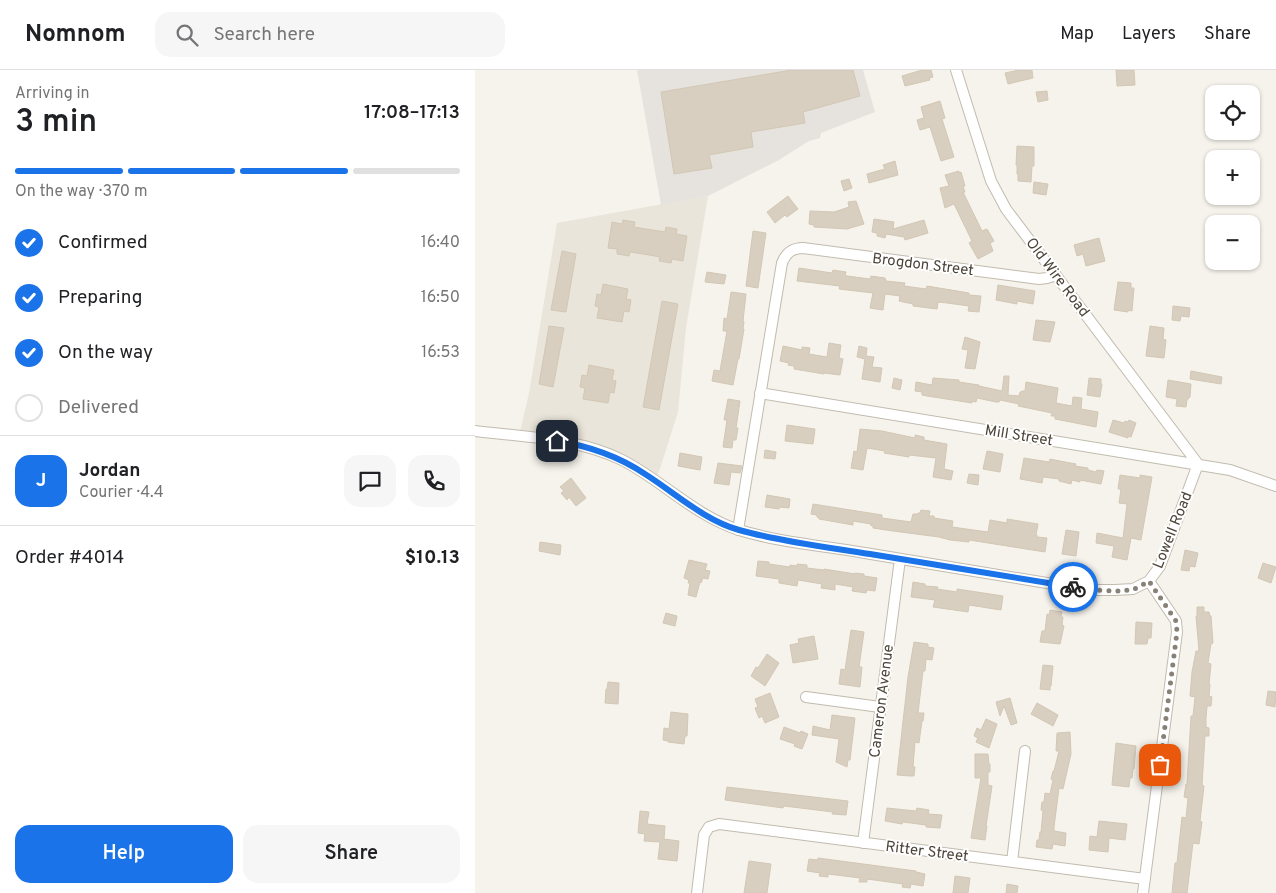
<!DOCTYPE html>
<html lang="en">
<head>
<meta charset="utf-8">
<style>
  body { margin:0; font-family:Overpass,sans-serif; background:#f6f6f6; color:#202124; height:100vh; display:flex; flex-direction:column; font-size:19px; white-space:nowrap }
  * { box-sizing:border-box; margin:0 }
  p { font-size:16px; color:#757577 }
  .icon { flex:none; width:28px; height:28px; fill:none; stroke:currentColor; stroke-width:2; stroke-linecap:round; stroke-linejoin:round }
  .map { position:relative; flex:1; overflow:hidden }
  .drawer { display:flex; flex-direction:column; background:#fff; width:475px }
  .drawer>* { flex:none }
  .buttons { position:absolute; left:730px; top:15px; display:grid; gap:10px }
  .buttons a { display:grid; place-items:center; width:55px; height:55px; border-radius:10px; background:#fff; box-shadow:0 1px 4px #0004; font-size:25px }
  .pin { position:absolute; display:grid; place-items:center; width:42px; height:42px; color:#fff; margin:-21px; border-radius:10px; box-shadow:0 2px 8px #0006 }
  .courier { position:absolute; display:grid; place-items:center; width:50px; height:50px; margin:-25px; border:4px solid #1a73e8; border-radius:50%; background:#fff; color:#222; box-shadow:0 1px 6px #0007 }
  .headline em { font-style:normal; font-weight:600 }
  .headline div { display:flex; flex-direction:column-reverse }
  .headline { display:flex; align-items:center; justify-content:space-between; height:85px; padding:0 15px }
  h1 { font-size:32px; font-weight:600; line-height:38px }
  .bar { display:grid; grid-template-columns:repeat(4,1fr); gap:8px 5px; align-content:center; height:60px; padding:0 15px }
  .bar i { height:6px; border-radius:4px; background:#e0e0e0 }
  .bar .active { background:#1a73e8 }
  .bar p { grid-column:span 4 }
  .line { display:flex; align-items:center; gap:12px; padding:0 15px; border-top:1px solid #e0e0e0 }
  .line div { flex:1 }
  .round { display:grid; place-items:center; flex:none; width:52px; height:52px; border-radius:15px; background:#f6f6f6 }
  ol { padding:0 15px; list-style:none }
  li { display:flex; align-items:center; gap:15px; height:55px }
  li p { margin-inline-start:auto }
  li .icon { padding:5px; border-radius:50%; background:#1a73e8; color:#fff; stroke-width:4 }
  li:last-child { color:#757577 }
  li i { width:28px; height:28px; border:2px solid #e0e0e0; border-radius:50% }
  .primary-button { display:flex; gap:10px; margin-top:auto; padding:10px 15px }
  .primary-button a { flex:1; height:58px; border-radius:15px; background:#1a73e8; color:#fff; font-size:20px; font-weight:600; line-height:58px; text-align:center }
  .primary-button a+a { background:#f6f6f6; color:#202124 }
  header { display:flex; align-items:center; gap:30px; box-sizing:border-box; height:70px; padding:0 25px; background:#fff; border-bottom:1px solid #e0e0e0 }
  header strong { font-size:24px }
  nav { display:flex; gap:28px; margin-inline-start:auto; font-size:18px }
  .search { width:350px; height:45px; background:#f6f6f6; display:flex; align-items:center; gap:12px; box-sizing:border-box; padding:0 18px; border-radius:15px; color:#757577; font-size:19px }
  main { display:flex; flex:1; min-height:0 }
  .map>svg:first-child { display:block }
  .residential { fill:#eae5da }
  .industrial { fill:#e6e2dd }
  .building { fill:#d8cfc1; stroke:#d3c7b4 }
  .lines { fill:none; stroke-linecap:round; stroke-linejoin:round }
  .street-casing { stroke:#c2bbae; stroke-width:12 }
  .street { stroke:#fff; stroke-width:10 }
  .done { stroke:#878178; stroke-width:5; stroke-dasharray:0 9 }
  .route { stroke:#1a73e8; stroke-width:6 }
  .labels { text-anchor:middle; stroke-width:4; stroke-linejoin:round; paint-order:stroke }
  .street-label { font-size:15px; fill:#4b4439; stroke:#fff }
</style>
</head>
<body>
<header>
<strong>Nomnom</strong>
<div class="search"><svg class="icon" aria-label="search" viewBox="0 0 24 24"><circle cx="10" cy="10" r="6"/><path d="M15 15l6 6"/></svg>Search here</div>
<nav><a>Map</a><a>Layers</a><a>Share</a></nav>
</header>
<main>
<section class="drawer">
<div class="headline"><div><h1>3 min</h1><p>Arriving in</p></div><em>17:08–17:13</em></div>
<div class="bar"><i class="active"></i><i class="active"></i><i class="active"></i><i></i><p>On the way · 370 m</p></div>
<ol>
<li><svg class="icon" aria-label="check" viewBox="0 0 24 24"><path d="M5 12l5 5 9-10"/></svg>Confirmed<p>16:40</p></li>
<li><svg class="icon" aria-label="check" viewBox="0 0 24 24"><path d="M5 12l5 5 9-10"/></svg>Preparing<p>16:50</p></li>
<li><svg class="icon" aria-label="check" viewBox="0 0 24 24"><path d="M5 12l5 5 9-10"/></svg>On the way<p>16:53</p></li>
<li><i></i>Delivered</li>
</ol>
<div class="line" style="height:90px"><b class="round" style="background:#1a73e8;color:#fff">J</b><div><b>Jordan</b><p>Courier · 4.4</p></div><a class="round"><svg class="icon" aria-label="chat" viewBox="0 0 24 24"><path d="M4 5h16v11H9l-5 4z"/></svg></a><a class="round"><svg class="icon" aria-label="phone" viewBox="0 0 24 24"><path d="M5 4h4l2 5-3 2q2 4 5 5l2-3 5 2v4C11 20 4 13 5 4z"/></svg></a></div>
<div class="line" style="height:65px"><div>Order #4014</div><b>$10.13</b></div>
<div class="primary-button"><a>Help</a><a>Share</a></div>
</section>
<div class="map">
<svg width="801" height="823" viewBox="0 0 801 823">
  <rect width="100%" height="100%" fill="#f6f3ec"/>
  <path class="residential" d="M233 126 211 258 203 342 181 411 147 390 44 366 54 323 82 153Z"/>
  <path class="industrial" d="M162 0H388L400 42 346 63 345 68 334 71 304 90 233 126 186 135Z"/>
  <path class="building" d="M317 0H378L385 26 328 42 330 53 276 62 278 77 234 85 237 98 199 104 186 22Z
    M447 0H456L458 7 454 8 455 10 430 16 427 6Z
    M544 0H557L558 8 533 14 530 3Z
    M641 0H659L660 15 642 16Z
    M572 21 573 30 563 32 561 22Z
    M465 31 470 48 467 49 479 87 466 91 455 57 445 60 442 50 449 48 446 37Z
    M542 76 559 77V96H557L556 112 543 111V104H542V95H541Z
    M420 91 423 105 394 113 392 104 410 99 408 95Z
    M484 101V103L486 102 490 116H488L490 122H488L507 161 512 159 519 171 515 173 518 181 503 189 494 173 497 171 479 134 470 138 465 118 474 116 470 105Z
    M374 109 377 118 369 121 366 111Z
    M559 112 573 114 571 125 558 123Z
    M313 126 323 139 312 147 310 145 300 153 292 142Z
    M381 131 389 154 372 159 339 157V155L334 154 335 141 359 142 374 137 373 132Z
    M399 149 419 152 418 159 449 150 453 163 430 170 429 167 411 164 410 168 402 166V163L397 162Z
    M148 150 160 152 159 157 190 162 191 157 202 159 201 164 212 166 208 191 197 189 196 193 184 191 185 187 174 185 155 182 154 186 142 184V179L133 178 137 152 147 154Z
    M278 161 291 163 283 218 271 216Z
    M624 168 630 191 611 196 608 184 602 186 599 175Z
    M87 181 101 184 91 242 76 240Z
    M324 198 357 203 358 200 371 202 370 205 372 206 395 209 396 206 410 208 411 211 430 213 429 216 451 219 452 216 494 223V225L506 226 504 242 493 241 494 236 472 233 463 232 462 239 438 236V234L424 231 425 226 410 224 408 240 395 238 398 223 364 219 365 216 322 211Z
    M232 202 251 205 249 214 230 212Z
    M643 212 656 213V218H659L657 241 653 240V242L639 240Z
    M128 214 153 219 151 229 156 230 154 242 149 241 147 252 122 248 124 237 120 236 122 224 126 225Z
    M523 215 560 221 558 234 542 231V234L521 230Z
    M256 222 271 224 268 251 269 252 268 259H269L264 289H263L258 315 237 311 239 300 245 301 252 261H248L249 248 252 249Z
    M187 231 203 234 184 340 168 337Z
    M698 236 715 238 714 247 706 246 705 251 697 250Z
    M561 250 580 252 575 272 558 270Z
    M74 256 89 258 78 317 64 314Z
    M675 256 689 258 688 269 691 270 689 288 671 286Z
    M490 267 505 272 500 299 490 298 493 280 487 279Z
    M354 273 366 275 364 288 368 289 365 305 349 303V304L319 299V296L313 295 314 293 305 291 308 276 327 280V277L335 278 334 284 352 287Z
    M384 276 392 278 391 286 399 287 397 297 407 298 405 312 387 309 390 289 382 287Z
    M114 295 139 300 137 310 141 311 139 323 135 322 133 333 108 329 110 318 105 317 107 305 112 306Z
    M716 301 747 307 746 314 715 309Z
    M529 306H534L533 325 544 326 545 322H546L547 321H550L551 312 583 318 581 333 597 336 598 327 607 328 606 339 623 342 621 357 580 349V346H576L577 343 543 336 544 334 525 330 524 332H521L502 328 501 332 497 331V333L452 326 447 325V322L440 321 441 312 457 315 458 308 484 310V312L504 315V316L527 321Z
    M419 308 427 310 425 320 417 318Z
    M614 308 626 309V314H627L625 327 612 325Z
    M693 310 716 314 715 327 712 330 711 337 701 336 702 329 691 327Z
    M253 329 265 331 261 358H263L261 370H258L257 378 248 377 252 350H249Z
    M638 350 649 353 650 351 653 352 654 350 661 353 656 367 653 366V368L634 362Z
    M312 355 340 359 338 374 310 371Z
    M385 359 407 361 440 368V365L449 367V370L472 374 469 399 478 401 476 410 458 407 461 388 434 385V387L409 383 410 381 392 378 388 400 376 398 379 381 382 382Z
    M290 380 301 382 300 389 289 388Z
    M512 381 528 384 525 402 508 399Z
    M205 383 227 387 225 400 203 396Z
    M549 388 574 392 575 389 590 392 601 394 600 396 613 398V400L621 402 622 400 629 401 626 414 605 410V412L597 410 596 414 584 411V409L568 407 567 413 545 409Z
    M243 393 267 396 265 403 256 402 254 415 239 413Z
    M494 404 504 405 503 415 492 413Z
    M645 405 665 408V405L677 407 666 470 656 468 652 490 637 487 639 476 621 473 622 463 648 468 652 434 644 433 646 419H643Z
    M96 408 111 428 101 436 94 427 92 430 86 423 89 421 85 417Z
    M292 425 315 429 314 438 305 437 304 439 290 437Z
    M338 434 407 445V448L436 452 438 444H443V443H445L446 440 455 441 454 446H459V448L478 451 477 457 513 462 515 450 532 453V449L563 454 561 465H562V467L572 468 570 482 494 470V472L475 470 464 467 418 461 398 458V456L395 455 396 454 378 451V455L344 449V448L342 447V445L336 444Z
    M591 460 604 462 601 486 587 484Z
    M65 472 86 475 85 485 64 481Z
    M710 480 723 483 720 497 715 496 714 501 706 500Z
    M214 490 232 494 230 500 235 501 233 509 228 508 226 513 225 512 221 527 213 525 215 513H213L214 510 209 508Z
    M283 491 294 492V494L315 497V495L322 496V494L332 495V498L349 500V499L380 504V503L389 504V506L402 508 400 521 392 520 391 523 377 521 378 517 360 514V520L346 518 347 514 323 510 322 516 304 513V509L281 506Z
    M788 493 801 497 796 513 783 508Z
    M438 512 450 514V516L463 517 462 519 482 522V519L528 526 526 540 494 535 493 542 458 537 460 530 436 527Z
    M722 537H729V542H734L735 546H736L738 573 736 574 733 593 736 594 734 614H735L734 626 737 627 736 636H732L731 648V657L734 658V666H730L727 715 729 716 725 751 727 752 724 774 718 773 712 823H697L700 793H702L707 747 711 748 713 728 709 727 711 714H712L716 646H718L720 627 715 626 717 602 721 581H724L721 546H722Z
    M575 540 587 542 586 547H588L587 555 589 556 585 574 565 572 567 561H570L572 544 574 545Z
    M191 543 202 546 200 556 188 553Z
    M661 552 677 553 676 568H673L672 574H660Z
    M376 560 389 562 384 597H387L385 617 364 614 366 599 370 600Z
    M339 566 343 589 318 593 315 575 324 573 323 569Z
    M439 572 453 574V577L459 578 457 590 451 589 450 601H448L443 643H449L448 651H447L444 673 440 672 438 697H440L439 706H435L422 705 433 607Z
    M292 584 304 593 290 616 276 606 281 597 283 598Z
    M568 595 578 596 576 616H575V620L565 619Z
    M133 612 144 613 143 634 130 633 131 619H132Z
    M793 621 801 622 800 637 791 635Z
    M295 623 304 647 290 653 287 646 284 648 280 638 283 637 280 629Z
    M535 628 542 653 536 655 529 636 525 646 521 632Z
    M562 633 583 645 578 656 556 644Z
    M196 642 213 644 212 666H210L209 674 193 672V671L188 670 189 658 194 659Z
    M357 645 380 648 375 690H373L372 697 361 692 364 669 337 665 338 656 355 660Z
    M511 649 522 654 514 678 501 672 503 668 499 666 502 658 506 660Z
    M309 657 325 663 326 661 333 664 327 679 319 676 320 674 305 669Z
    M595 662 596 684 588 719 584 718 579 757V761L591 763 590 776 578 774 577 779 561 777 562 770H564L565 762H566L568 741 566 740 567 732H569L570 723 575 724 578 710 576 709 578 701H579L584 681H581L582 663Z
    M641 673 661 676 659 699H658L657 708H655L654 717 637 715Z
    M500 684H513L514 694H515V702H513V715L517 716 511 756H512L510 770 496 768 506 708H500Z
    M252 717 373 731 371 745 357 744 358 742 309 736 308 738 250 730Z
    M412 738 441 741 442 738 454 740 453 744 467 745 465 758 451 757V755L428 752 427 754 410 751Z
    M165 741 174 742 172 754 190 756 189 769 204 771 202 791 183 789 185 772 169 771 170 764 163 763Z
    M624 751 652 754 650 770 634 768 633 782 614 780 615 766 622 767Z
    M343 788 441 801V802L450 804 448 816 436 814 435 818 427 817 428 814 392 809V812H384L385 808 353 804V807L344 806 345 803 332 801 334 789 343 790Z
    M274 791 296 794 292 823H269Z
    M480 806 495 808 493 823H478Z
    M532 814 543 816 542 823H531Z"/>
  <g class="lines">
    <defs>
      <path id="street" d="M481 0 516 111 531 139 723 394
        M285 323 755 400 801 416
        M0 361C49 367 103 368 147 390 188 411 220 446 264 460 303 472 350 476 390 483 465 495 539 508 614 520H640L658 519 674 511 685 496 723 394
        M263 460 307 193C311 183 317 178 328 178L564 209 572 208 581 205
        M331 627 405 637
        M388 773 425 489
        M537 792 550 681
        M222 823 229 765 234 757 244 754 670 809
        M668 823 702 562 701 551 674 511"/>
    </defs>
    <use href="#street" class="street-casing"/>
    <use href="#street" class="street"/>
  </g>
  <g class="lines">
    <path class="done" d="M598 517C613 520 645 523 659 519 664 517 669 514 674 511L701 551 702 562 685 695"/>
    <path class="route" d="M82 371C114 376 143 386 170 404 200 423 229 450 264 460 307 472 352 477 395 484 463 495 530 506 598 517"/>
  </g>
  <g class="labels">
    <g class="street-label">
      <text transform="translate(448 194) rotate(7)" y="5">Brogdon Street</text>
      <text transform="translate(583 207) rotate(53)" y="5">Old Wire Road</text>
      <text transform="translate(544 365) rotate(9)" y="5">Mill Street</text>
      <text transform="translate(697 460) rotate(-68)" y="5">Lowell Road</text>
      <text transform="translate(406 631) rotate(-83)" y="5">Cameron Avenue</text>
      <text transform="translate(452 781) rotate(7)" y="5">Ritter Street</text>
    </g>
  </g>
</svg>
<div class="buttons">
<a><svg class="icon" aria-label="locate" viewBox="0 0 24 24"><circle cx="12" cy="12" r="6"/><path d="M12 2v4M12 18v4M2 12h4M18 12h4"/></svg></a>
<a>+</a>
<a>−</a>
</div>
<div class="pin" style="left:685px;top:695px;background:#ea580c"><svg class="icon" aria-label="bag" viewBox="0 0 24 24"><path d="M5 8h14l-1 12H6zM9 8a3 3 0 0 1 6 0"/></svg></div>
<div class="pin" style="left:82px;top:371px;background:#1f2937"><svg class="icon" aria-label="home" viewBox="0 0 24 24"><path d="M3 11l9-7 9 7M6 9v11h12V9"/></svg></div>
<div class="courier" style="left:598px;top:517px"><svg class="icon" aria-label="bike" viewBox="0 0 24 24"><circle cx="6" cy="16" r="4"/><circle cx="18" cy="16" r="4"/><path d="M6 16l4-8h5l3 8M10 8l3 8H6M13 5h3"/></svg></div>
</div>
</main>
</body>
</html>
